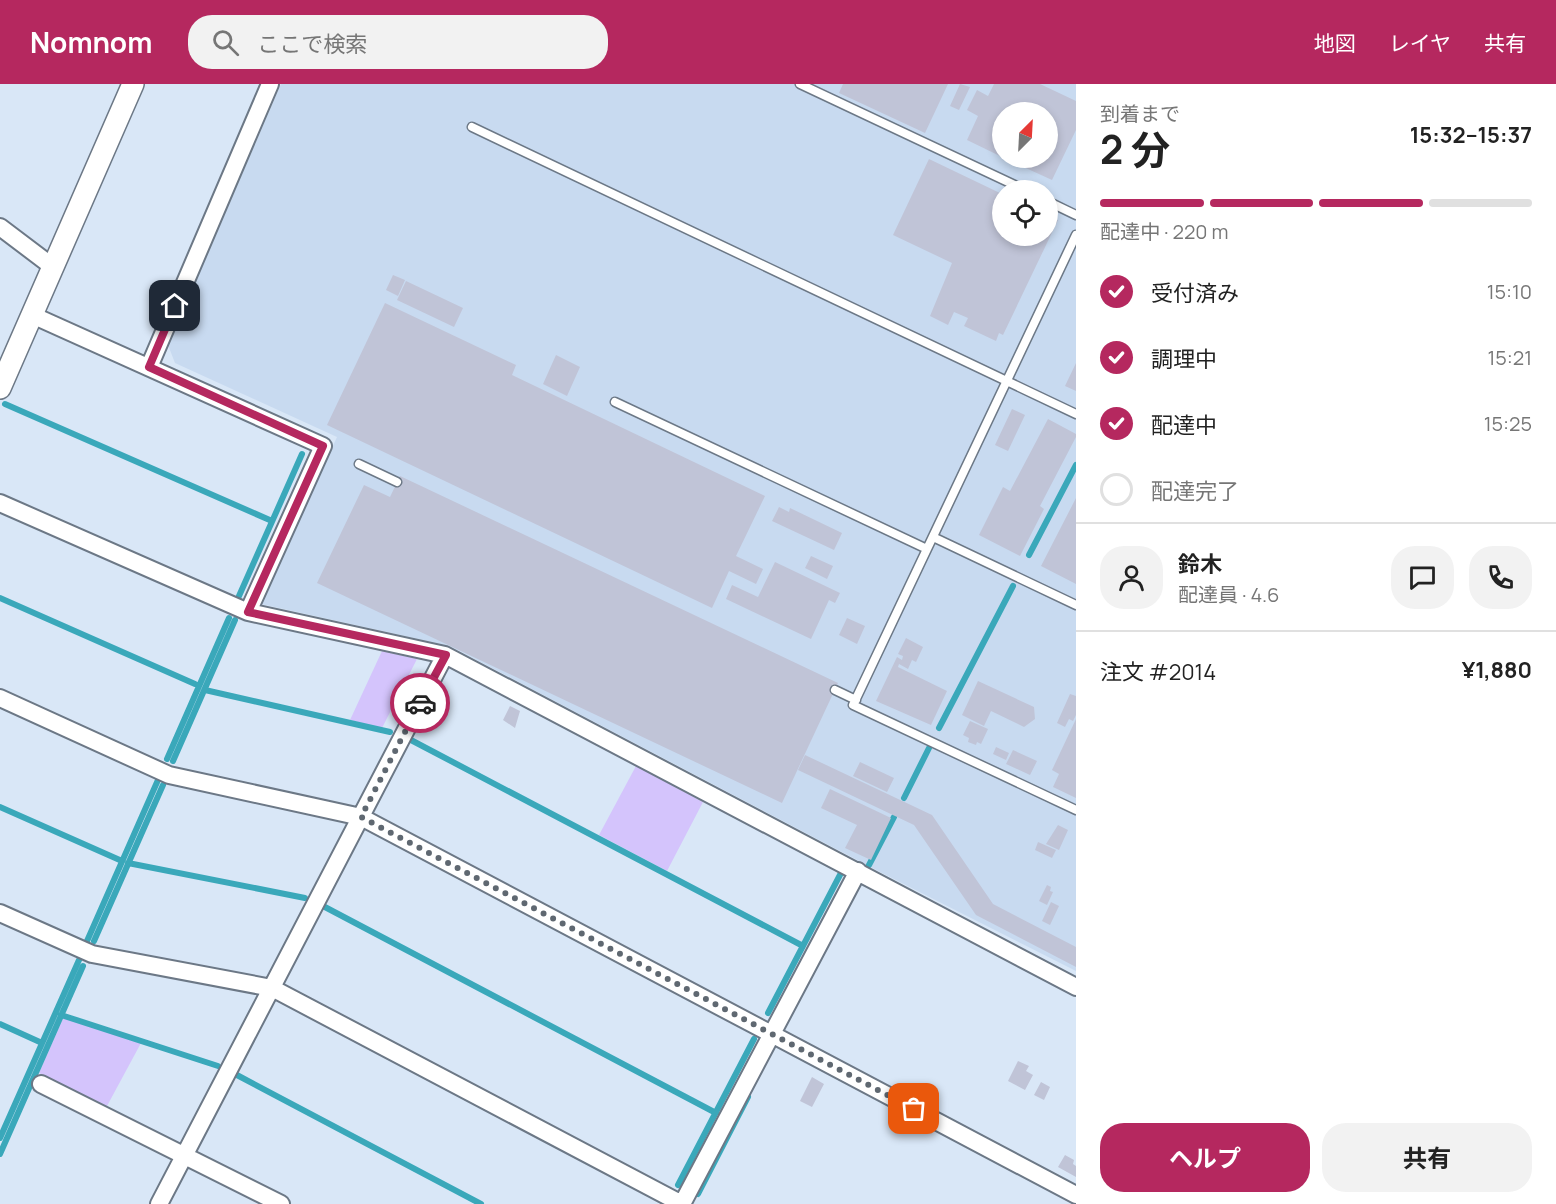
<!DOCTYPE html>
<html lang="ja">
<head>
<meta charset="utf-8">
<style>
  body { margin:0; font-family:Manrope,"Noto Sans JP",sans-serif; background:#f2f2f2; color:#222; height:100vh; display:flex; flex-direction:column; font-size:22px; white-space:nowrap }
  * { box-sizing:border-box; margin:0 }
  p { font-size:20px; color:#767676 }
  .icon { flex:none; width:33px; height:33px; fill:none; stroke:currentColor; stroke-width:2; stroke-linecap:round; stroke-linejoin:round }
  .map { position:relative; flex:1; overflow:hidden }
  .side { display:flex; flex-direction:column; background:#fff; width:480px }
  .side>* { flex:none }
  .needle { width:39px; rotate:24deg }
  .tools { position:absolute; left:992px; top:18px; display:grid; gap:12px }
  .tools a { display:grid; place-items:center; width:66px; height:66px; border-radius:50%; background:#fff; box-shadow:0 3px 9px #0003; font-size:30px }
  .pin { position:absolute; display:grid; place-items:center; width:51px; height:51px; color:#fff; margin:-26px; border-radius:12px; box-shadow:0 3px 9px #0006 }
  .courier { position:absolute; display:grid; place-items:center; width:60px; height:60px; margin:-30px; border:4px solid #b5285f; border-radius:50%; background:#fff; color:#222; box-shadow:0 2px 8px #0007 }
  .summary em { font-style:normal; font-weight:700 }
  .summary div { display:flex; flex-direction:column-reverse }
  .summary { display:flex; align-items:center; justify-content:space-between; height:102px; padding:0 24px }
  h1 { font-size:39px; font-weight:700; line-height:45px }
  .bar { display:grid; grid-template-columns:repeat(4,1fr); gap:9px 6px; align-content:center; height:72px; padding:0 24px }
  .bar i { height:8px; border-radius:4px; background:#e0e0e0 }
  .bar .active { background:#b5285f }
  .bar p { grid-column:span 4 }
  .line { display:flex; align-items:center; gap:15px; padding:0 24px; border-top:2px solid #e0e0e0 }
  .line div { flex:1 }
  .round { display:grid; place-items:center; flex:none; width:63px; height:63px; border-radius:24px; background:#f2f2f2 }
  ol { padding:0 24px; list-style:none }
  li { display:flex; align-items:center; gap:18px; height:66px }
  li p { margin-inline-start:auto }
  li .icon { padding:6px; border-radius:50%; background:#b5285f; color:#fff; stroke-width:4 }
  li:last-child { color:#767676 }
  li i { width:33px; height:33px; border:3px solid #e0e0e0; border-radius:50% }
  .cta { display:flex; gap:12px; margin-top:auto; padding:12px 24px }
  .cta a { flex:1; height:69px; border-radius:24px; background:#b5285f; color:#fff; font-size:24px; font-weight:700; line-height:69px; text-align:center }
  .cta a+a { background:#f2f2f2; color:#222 }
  header { display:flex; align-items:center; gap:36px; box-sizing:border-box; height:84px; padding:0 30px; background:#b5285f; color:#fff }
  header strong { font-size:28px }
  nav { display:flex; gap:33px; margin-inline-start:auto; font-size:21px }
  .search { width:420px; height:54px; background:#f2f2f2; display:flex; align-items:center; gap:15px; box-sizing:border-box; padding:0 21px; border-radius:24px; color:#767676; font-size:22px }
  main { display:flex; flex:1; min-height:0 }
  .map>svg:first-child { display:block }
  .built { fill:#c8daf0; fill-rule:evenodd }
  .green { fill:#d4c4fc }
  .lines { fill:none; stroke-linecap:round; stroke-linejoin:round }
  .stream { stroke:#3aa8ba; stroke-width:6 }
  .building { fill:#c0c4d7 }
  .service-casing { stroke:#6c7886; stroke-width:11 }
  .minor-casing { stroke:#6c7886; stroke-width:20 }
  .tertiary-casing { stroke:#6c7886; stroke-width:24 }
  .service { stroke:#fff; stroke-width:8 }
  .minor { stroke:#fff; stroke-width:16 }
  .tertiary { stroke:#fff; stroke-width:21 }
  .done { stroke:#5f6871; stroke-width:6; stroke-dasharray:0 10.8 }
  .route { stroke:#b5285f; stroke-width:8 }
</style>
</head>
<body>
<header>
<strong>Nomnom</strong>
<div class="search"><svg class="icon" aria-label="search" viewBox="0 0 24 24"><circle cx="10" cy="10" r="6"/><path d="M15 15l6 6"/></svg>ここで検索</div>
<nav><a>地図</a><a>レイヤ</a><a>共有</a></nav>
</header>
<main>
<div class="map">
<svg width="1076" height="1120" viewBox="0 0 1076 1120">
  <rect width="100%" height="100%" fill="#d9e7f7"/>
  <path class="built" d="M281 0H1076V887L882 789 450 562 261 520 337 353 175 279 168 261ZM1002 28H1047V74H1002ZM1002 106H1047V152H1002Z"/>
  <path class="green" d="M382 567 417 575 382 644 350 636Z
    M636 682 703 718 667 787 599 751Z
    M63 934 141 959 107 1022 39 989Z"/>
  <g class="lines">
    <path class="stream" d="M5 320 272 437
      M1029 471 1076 381
      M239 512 302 370
      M0 514 195 600
      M205 606 390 648
      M939 644 1013 502
      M409 655 803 862
      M167 675 229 534
      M173 677 235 536
      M904 714 929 664
      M0 723 122 777
      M128 779 305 814
      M869 781 894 733
      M323 822 716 1029
      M87 857 158 696
      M94 857 163 701
      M768 929 841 789
      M61 931 218 982
      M0 940 42 959
      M235 990 481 1120
      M0 1054 79 876
      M0 1070 83 882
      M678 1101 754 955
      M698 1110 748 1013"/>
  </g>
  <path class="building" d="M843 0H948L925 49 839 9Z
    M960 0 970 3 959 26 950 22Z
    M994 0H1040L1076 17V46L1052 96 1004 74H1047V28H1002V73L967 56 978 32 967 26 977 6 988 12Z
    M929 75 1002 110V152H1047V131L1058 136 1003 251 999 249 996 257 964 242 968 234 954 228 948 241 930 232 952 179 893 151Z
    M393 191 405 196 398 212 386 206Z
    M406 197 463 224 454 243 397 216Z
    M385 219 516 281 512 291 765 412 736 472 763 485 756 500 729 487 712 524 327 341Z
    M556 271 580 283 567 312 543 300Z
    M1076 279V307L1065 302Z
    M1012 325 1025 331 1008 367 995 361Z
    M1048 335 1076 350V353L1040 422 1044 425 1020 472 979 451 1003 403 1010 407Z
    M400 392 838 599 782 719 317 499 364 401 390 413Z
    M1076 414V500L1041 482Z
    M779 423 789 428 790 424 842 449 834 466 772 437Z
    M811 472 833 482 827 495 805 484Z
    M775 478 840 509 835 519 829 516 811 555 726 515 732 501 758 513Z
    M847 534 865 542 857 560 839 551Z
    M906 554 923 563 916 578 912 576 908 585 899 580 898 583 947 607 931 641 876 617 897 573 902 576 903 572 898 570Z
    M978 597 1034 623 1035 635 1024 643 991 627 984 642 962 631Z
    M1070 610 1076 612V631L1073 637 1069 635 1065 643 1057 639Z
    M510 622 520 627 515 644 503 636Z
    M1076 635V714L1053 703 1059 690 1052 686Z
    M970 637 988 645 981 660 977 658 976 661 968 658 969 654 963 651Z
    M996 663 1009 669 1006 676 993 670Z
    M1013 666 1037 677 1030 691 1006 680Z
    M805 671 932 731 993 820 1076 863V883L976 831 914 741 798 686Z
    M860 678 894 694 887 708 853 692Z
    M830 705 891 734 871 776 845 764 857 741 821 724Z
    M1058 741 1068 746 1059 766 1046 760Z
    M1038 758 1056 766 1052 774 1035 766Z
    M1047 801 1051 803 1050 807 1053 808 1047 821 1039 817Z
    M1051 818 1059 822 1050 841 1042 837Z
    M1018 977 1029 982 1026 987 1033 991 1025 1006 1008 997Z
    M812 993 824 1000 812 1023 800 1017Z
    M1041 998 1050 1003 1044 1016 1034 1011Z
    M1065 1071 1074 1076 1073 1080 1076 1082V1093L1058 1083Z"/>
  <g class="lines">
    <defs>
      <path id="service" d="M800 0 1025 106
        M472 43 1076 330
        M1047 117 1076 131
        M1076 151 853 621 1076 726
        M615 318 927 465
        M359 380 397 398
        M933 453 1076 521
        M835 606 856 616"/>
      <path id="minor" d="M0 143 53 183
        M32 231 323 362 248 528
        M149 283 270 0
        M0 419 248 528 445 571 1076 903
        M0 614 169 691 361 733 1076 1111
        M0 829 92 870 272 904 682 1120
        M41 1000 281 1120
        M159 1120 445 571
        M682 1120 858 787"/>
      <path id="tertiary" d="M0 304 133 0"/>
    </defs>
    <use href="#service" class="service-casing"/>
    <use href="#minor" class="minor-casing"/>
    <use href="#tertiary" class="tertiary-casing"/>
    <use href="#service" class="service"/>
    <use href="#minor" class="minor"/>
    <use href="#tertiary" class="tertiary"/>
  </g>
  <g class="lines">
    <path class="done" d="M420 619 361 733 914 1025"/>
    <path class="route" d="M175 222 149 283 323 362 248 528 446 571 420 619"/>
  </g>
</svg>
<div class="tools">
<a><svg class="needle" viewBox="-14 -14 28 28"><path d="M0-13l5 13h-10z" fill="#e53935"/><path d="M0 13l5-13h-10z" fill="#767676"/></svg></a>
<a><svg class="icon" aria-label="locate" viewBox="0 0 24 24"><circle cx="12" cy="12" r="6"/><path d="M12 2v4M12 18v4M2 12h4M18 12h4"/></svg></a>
</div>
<div class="pin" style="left:914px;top:1025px;background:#ea580c"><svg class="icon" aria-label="bag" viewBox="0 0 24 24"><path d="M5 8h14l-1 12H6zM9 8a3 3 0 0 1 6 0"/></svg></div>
<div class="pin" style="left:175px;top:222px;background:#1f2937"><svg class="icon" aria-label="home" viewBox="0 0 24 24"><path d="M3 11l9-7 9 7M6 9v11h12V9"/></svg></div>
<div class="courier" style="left:420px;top:619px"><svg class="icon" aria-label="car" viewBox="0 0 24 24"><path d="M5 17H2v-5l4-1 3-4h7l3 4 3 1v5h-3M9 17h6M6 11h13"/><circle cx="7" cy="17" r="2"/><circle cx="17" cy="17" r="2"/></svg></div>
</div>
<section class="side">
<div class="summary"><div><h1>2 分</h1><p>到着まで</p></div><em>15:32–15:37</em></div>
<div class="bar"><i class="active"></i><i class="active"></i><i class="active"></i><i></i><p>配達中 · 220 m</p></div>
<ol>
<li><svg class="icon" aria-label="check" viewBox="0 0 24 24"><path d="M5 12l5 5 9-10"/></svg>受付済み<p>15:10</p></li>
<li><svg class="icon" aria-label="check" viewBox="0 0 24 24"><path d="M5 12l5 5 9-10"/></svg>調理中<p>15:21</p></li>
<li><svg class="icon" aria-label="check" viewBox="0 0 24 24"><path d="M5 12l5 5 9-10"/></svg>配達中<p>15:25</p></li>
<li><i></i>配達完了</li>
</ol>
<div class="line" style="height:108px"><a class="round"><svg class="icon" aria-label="person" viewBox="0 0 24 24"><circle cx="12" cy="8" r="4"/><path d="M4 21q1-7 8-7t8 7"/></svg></a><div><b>鈴木</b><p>配達員 · 4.6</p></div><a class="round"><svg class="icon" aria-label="chat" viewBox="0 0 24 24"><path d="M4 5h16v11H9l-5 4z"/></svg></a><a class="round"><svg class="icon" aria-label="phone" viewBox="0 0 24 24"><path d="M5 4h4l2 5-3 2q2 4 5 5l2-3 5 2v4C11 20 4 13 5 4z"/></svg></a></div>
<div class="line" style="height:78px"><div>注文 #2014</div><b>¥1,880</b></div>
<div class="cta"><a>ヘルプ</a><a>共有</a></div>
</section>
</main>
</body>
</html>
